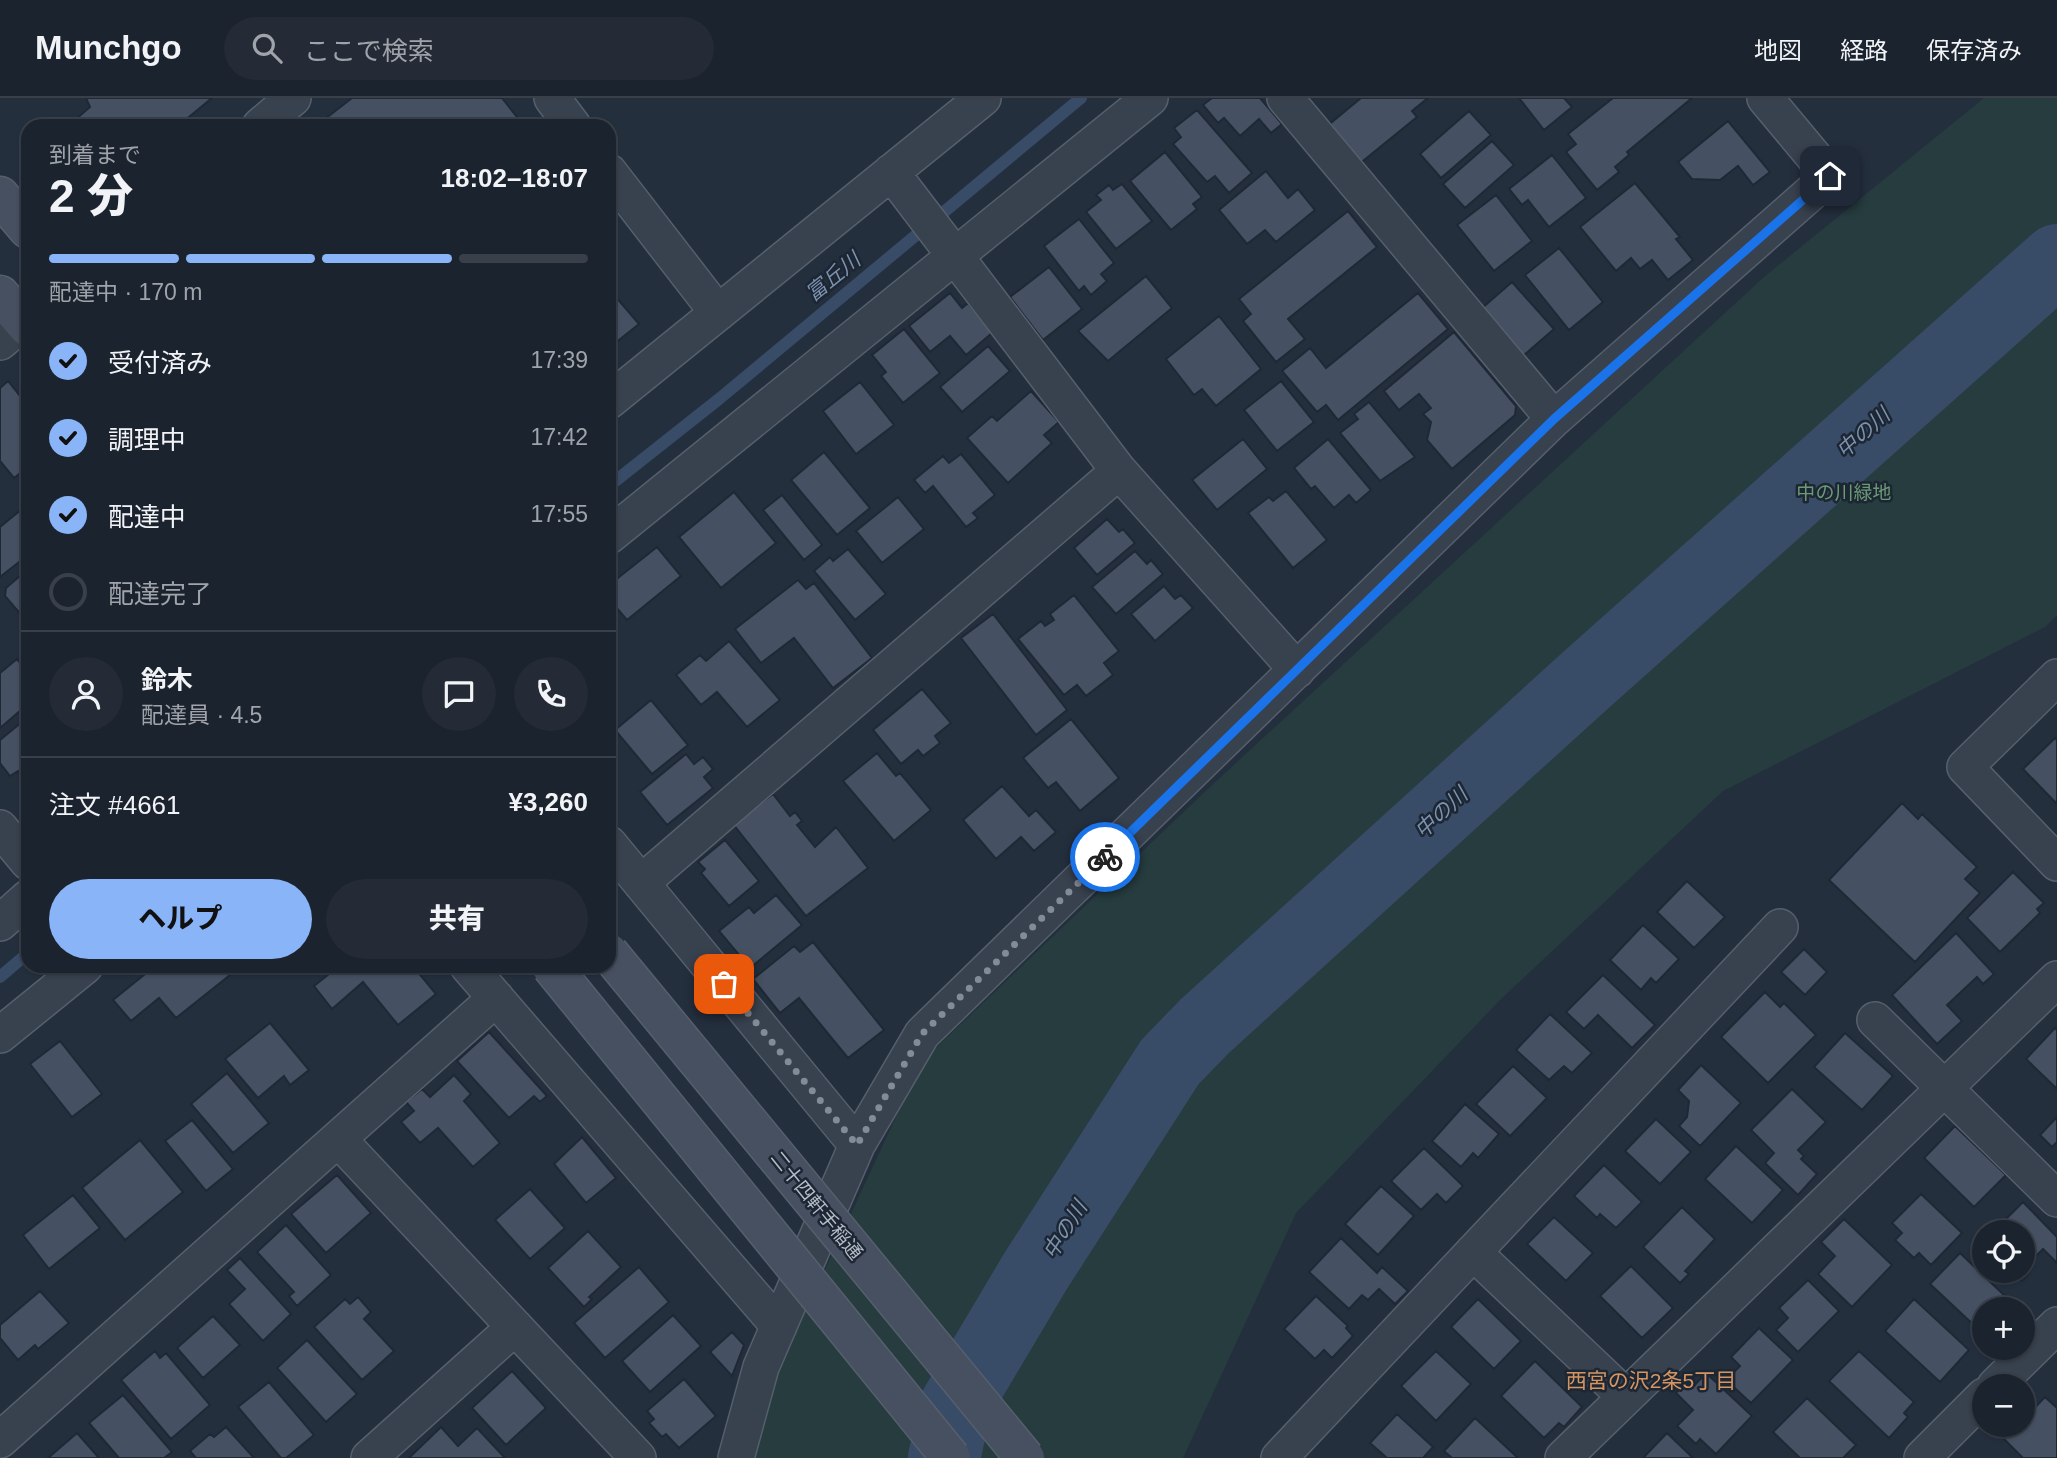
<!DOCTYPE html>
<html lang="ja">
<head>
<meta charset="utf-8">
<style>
  body { margin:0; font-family:Arial,"Noto Sans JP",sans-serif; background:#242b36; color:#f1f3f6; height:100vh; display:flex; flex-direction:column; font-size:26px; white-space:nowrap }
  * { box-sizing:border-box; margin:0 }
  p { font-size:23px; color:#a0a4aa }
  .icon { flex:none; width:38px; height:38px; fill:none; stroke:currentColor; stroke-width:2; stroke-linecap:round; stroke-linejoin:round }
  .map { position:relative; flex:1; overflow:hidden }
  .sheet { position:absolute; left:21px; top:21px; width:595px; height:854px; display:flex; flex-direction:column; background:#1b232e; border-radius:21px; box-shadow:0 2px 5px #0004,0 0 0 2px #39404a }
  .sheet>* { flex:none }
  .controls { position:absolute; left:1972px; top:1122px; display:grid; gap:14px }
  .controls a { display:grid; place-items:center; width:63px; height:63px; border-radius:50%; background:#1b232e; box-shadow:0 2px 5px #0004,0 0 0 2px #39404a; font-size:35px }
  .pin { position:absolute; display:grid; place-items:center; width:60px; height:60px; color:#fff; margin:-30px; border-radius:14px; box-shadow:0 4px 10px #0006 }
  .courier { position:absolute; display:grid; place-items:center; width:70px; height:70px; margin:-35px; border:5px solid #1a73e8; border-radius:50%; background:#fff; color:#222; box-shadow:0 2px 9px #0007 }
  .head em { font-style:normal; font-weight:800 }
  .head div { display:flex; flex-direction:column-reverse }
  .head { display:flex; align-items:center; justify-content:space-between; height:119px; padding:0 28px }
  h1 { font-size:46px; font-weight:800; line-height:52px }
  .bar { display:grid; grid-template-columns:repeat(4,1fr); gap:10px 7px; align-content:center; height:84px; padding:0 28px }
  .bar i { height:9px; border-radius:5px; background:#39404a }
  .bar .on { background:#8ab4f8 }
  .bar p { grid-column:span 4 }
  .line { display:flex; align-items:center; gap:18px; padding:0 28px; border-top:2px solid #39404a }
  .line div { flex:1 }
  .round { display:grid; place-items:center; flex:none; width:74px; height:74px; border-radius:37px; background:#242b36 }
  ol { padding:0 28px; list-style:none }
  li { display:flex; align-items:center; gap:21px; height:77px }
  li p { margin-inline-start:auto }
  li .icon { padding:7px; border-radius:50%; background:#8ab4f8; color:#111; stroke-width:4 }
  li:last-child { color:#a0a4aa }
  li i { width:38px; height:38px; border:4px solid #39404a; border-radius:50% }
  .action { display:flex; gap:14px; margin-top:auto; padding:14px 28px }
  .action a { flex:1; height:80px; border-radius:42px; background:#8ab4f8; color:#111; font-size:28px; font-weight:800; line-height:80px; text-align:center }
  .action a+a { background:#242b36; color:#f1f3f6 }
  header { display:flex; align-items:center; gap:42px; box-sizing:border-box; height:98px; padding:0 35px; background:#1b232e; border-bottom:2px solid #39404a }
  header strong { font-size:33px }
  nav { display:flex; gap:38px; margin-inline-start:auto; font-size:24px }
  .search { width:490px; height:63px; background:#242b36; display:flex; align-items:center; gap:18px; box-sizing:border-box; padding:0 24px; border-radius:38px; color:#a0a4aa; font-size:26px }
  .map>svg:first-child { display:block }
  .green { fill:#263c3f }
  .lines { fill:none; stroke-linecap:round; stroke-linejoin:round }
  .stream { stroke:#394c67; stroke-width:12 }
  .river { stroke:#394c67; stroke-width:72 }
  .building { fill:#455162; stroke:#1f2835; stroke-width:2 }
  .street-casing { stroke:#565f6c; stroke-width:38 }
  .secondary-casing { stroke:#565f6c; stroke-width:41 }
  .street { stroke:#38414e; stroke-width:35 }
  .secondary { stroke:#465061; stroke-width:38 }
  .secondary-bridge-casing { stroke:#565f6c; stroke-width:41; stroke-linecap:butt }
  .secondary-bridge { stroke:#465061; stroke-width:38 }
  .done { stroke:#828b98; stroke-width:7; stroke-dasharray:0 12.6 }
  .route { stroke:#1a73e8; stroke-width:9 }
  .labels { text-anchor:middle; stroke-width:5; stroke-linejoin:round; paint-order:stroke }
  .park-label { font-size:19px; fill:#6b9a76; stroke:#1d2633 }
  .street-label { font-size:19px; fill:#b4bcc9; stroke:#1d2633 }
  .water-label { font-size:21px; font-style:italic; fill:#7c92b1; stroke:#1d2633 }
  .neighbourhood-label { font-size:21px; fill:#d59563; stroke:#1d2633 }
</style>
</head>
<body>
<header>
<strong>Munchgo</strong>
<div class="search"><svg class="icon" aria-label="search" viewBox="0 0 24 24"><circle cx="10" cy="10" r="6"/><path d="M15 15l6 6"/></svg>ここで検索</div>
<nav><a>地図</a><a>経路</a><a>保存済み</a></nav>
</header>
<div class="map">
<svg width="2057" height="1360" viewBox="0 0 2057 1360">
  <rect width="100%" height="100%" fill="#242f3e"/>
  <path class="green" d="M1984 0H2057V517L2045 529 1723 693 1501 901 1296 1115 1183 1360H751L776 1277 922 963 1211 688 1764 179Z"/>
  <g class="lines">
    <path class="stream" d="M609 388 719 301 1081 0
      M0 879 28 855"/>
    <path class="river" d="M944 1360 956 1307 1035 1174 1170 964 1205 928 1587 581 2057 162"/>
  </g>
  <path class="building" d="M86 0H212L178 28H68L90 9Z
    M352 0H502L524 28H316Z
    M1212 0H1260L1282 26 1271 35 1259 21 1240 38 1224 20 1218 25 1203 7Z
    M1361 0H1428L1412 13 1417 19 1358 67 1326 29Z
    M1519 0H1564L1572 9 1544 32Z
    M1613 0H1692L1627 54 1629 57 1615 69 1619 74 1597 92 1566 54 1576 46 1568 36Z
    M1197 12 1252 75 1229 95 1215 78 1207 84 1173 46 1181 39 1174 30Z
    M1469 13 1491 37 1441 80 1420 56Z
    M1728 23 1770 74 1753 87 1738 68 1720 82 1692 81 1678 64Z
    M1492 43 1514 67 1465 110 1443 86Z
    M1165 54 1202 99 1193 106 1197 111 1171 132 1130 83Z
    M1552 57 1586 100 1549 129 1528 102 1522 107 1509 91Z
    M1266 73 1288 100 1298 91 1315 112 1276 144 1265 132 1247 146 1219 112Z
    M1635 85 1680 139 1676 141 1693 162 1668 182 1652 162 1640 171 1631 160 1616 173 1580 129Z
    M1122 86 1152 123 1116 151 1086 114 1101 102 1096 97 1109 87 1113 92Z
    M1496 97 1532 143 1494 173 1457 127Z
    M1348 113 1377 149 1288 221 1305 241 1276 264 1243 223 1251 216 1239 201Z
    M1079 121 1114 165 1101 176 1107 183 1091 197 1084 188 1079 193 1044 148Z
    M1559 150 1603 204 1569 232 1525 177Z
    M1049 169 1082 211 1043 242 1010 199Z
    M1146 178 1172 210 1108 263 1078 233Z
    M1512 184 1554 231 1523 258 1481 211Z
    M609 191 639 226 609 250Z
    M950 195 962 210 968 205 992 235 966 257 950 238 930 254 909 228Z
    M1418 195 1448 231 1338 322 1326 307 1317 314 1282 273 1310 250 1326 270Z
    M1219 218 1261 271 1216 308 1202 291 1194 297 1166 261Z
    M904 231 940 275 903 305 881 278 886 274 872 257Z
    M1454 234 1516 308 1515 317 1452 371 1427 342 1431 324 1423 316 1431 310 1419 296 1399 312 1384 293Z
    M988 248 1010 273 962 314 940 289Z
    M8 283 28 308V369L14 380 0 363V290Z
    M1281 283 1314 324 1277 353 1244 312Z
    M860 284 894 327 856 356 823 313Z
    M1031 293 1059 324 1044 337 1052 345 1008 385 967 340 992 318 997 323Z
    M1369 304 1415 359 1380 383 1340 335 1358 321 1354 316Z
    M1243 341 1267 371 1217 412 1192 382Z
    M1328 341 1371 392 1356 405 1349 397 1334 410 1315 388 1311 391 1294 370Z
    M824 354 870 410 837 437 791 382Z
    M961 356 995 397 973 415 978 420 966 429 933 388 925 395 914 382 943 358 949 365Z
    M1286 393 1327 442 1293 470 1248 415 1269 399 1273 403Z
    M734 394 776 445 721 490 679 439Z
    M782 397 822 447 804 462 763 412Z
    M898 399 924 431 882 465 856 433Z
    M28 410V457L0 479V429L22 411 24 413Z
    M1107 421 1119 434 1123 431 1135 445 1097 477 1074 450Z
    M657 449 681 478 627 522 609 501V487Z
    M848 451 886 496 855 522 814 473 830 459 833 463Z
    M1135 453 1147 466 1151 462 1163 476 1116 516 1092 489Z
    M28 471V525L5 498 6 490Z
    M798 482 806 491 814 485 872 560 833 590 794 540 761 565 735 531Z
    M1164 488 1175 501 1181 497 1193 510 1155 543 1131 516Z
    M1074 497 1119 553 1104 565 1113 577 1086 598 1077 587 1064 597 1018 541 1041 523 1045 528 1054 522 1050 516Z
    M993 516 1067 612 1036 637 961 540Z
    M729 543 780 602 747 629 717 594 701 607 676 577 700 557 706 563Z
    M17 561 28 574V606L0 630V575Z
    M922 591 951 625 935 638 940 645 923 658 918 652 901 666 873 632Z
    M651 602 688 647 652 676 615 632Z
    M28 619V686L18 673 10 678 0 665V642Z
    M1071 621 1119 680 1080 713 1056 684 1048 690 1023 660Z
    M2055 640 2057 642V706L2023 671Z
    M877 655 896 678 900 675 931 712 894 743 843 683Z
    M686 656 694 666 703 659 713 671 704 679 713 690 667 727 640 694Z
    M1002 688 1029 718 1036 712 1056 734 1034 753 1021 739 996 761 963 722Z
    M773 696 790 718 795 714 802 723 797 727 815 749 836 729 868 770 806 818 733 726Z
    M1902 705 1918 721 1922 716 1977 769 1965 781 1980 795 1915 864 1829 782Z
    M725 742 759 783 729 808 701 775 705 771 698 764Z
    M2013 774 2044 805 2037 811 2040 815 2000 854 1967 820Z
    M1687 783 1725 819 1694 850 1657 814Z
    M776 797 802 827 750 870 719 833 749 809 754 815Z
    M1643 827 1679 861 1656 885 1651 880 1641 892 1610 862Z
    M1956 835 1994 876 1983 886 1977 879 1947 907 1962 923 1937 946 1892 897Z
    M813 844 884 932 848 960 799 900 780 915 753 881 794 848 800 854Z
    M1804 851 1827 874 1805 897 1781 874Z
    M155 868H223L230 877 176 920 159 900 131 923 113 902Z
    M339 868H413L436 896 398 927 363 884 332 911 314 888Z
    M1603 877 1655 927 1632 950 1598 917 1584 931 1566 914Z
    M1765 894 1780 909 1784 905 1816 937 1768 985 1721 939Z
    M1550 916 1592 955 1572 975 1564 968 1549 982 1516 952Z
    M270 925 309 972 290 987 284 978 258 1000 225 961Z
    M2055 930 2057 932V991L2026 961Z
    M489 934 547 998 540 1004 534 998 509 1020 457 963Z
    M1845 935 1893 978 1862 1012 1814 969Z
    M60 943 102 996 72 1019 30 966Z
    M1701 967 1741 1005 1700 1048 1679 1028 1687 1019 1689 1003 1678 992Z
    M1513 968 1547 1000 1510 1038 1476 1006Z
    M227 975 269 1025 233 1055 191 1006Z
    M454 977 471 996 464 1003 500 1045 473 1069 438 1030 420 1045 401 1024 414 1013 406 1004 422 991 430 999Z
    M1792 991 1826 1024 1798 1052 1804 1058 1801 1061 1817 1076 1798 1097 1765 1065 1774 1055 1751 1032Z
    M1465 1006 1499 1036 1478 1060 1473 1055 1461 1069 1432 1043Z
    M2057 1019V1044L2052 1049 2040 1037Z
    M1656 1021 1691 1054 1660 1086 1625 1053Z
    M192 1022 233 1071 206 1093 165 1043Z
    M1955 1028 2006 1077 1974 1109 1924 1060Z
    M582 1039 616 1080 586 1105 554 1066Z
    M140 1042 183 1094 125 1142 82 1090Z
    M1736 1048 1783 1092 1752 1125 1705 1081Z
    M1424 1050 1463 1088 1446 1105 1437 1096 1421 1112 1391 1083Z
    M1604 1067 1642 1104 1616 1130 1600 1116 1597 1120 1574 1098Z
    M337 1077 371 1115 326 1155 291 1116Z
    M1381 1088 1414 1118 1378 1157 1345 1126Z
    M530 1091 565 1130 530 1161 495 1122Z
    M1921 1096 1962 1135 1931 1167 1919 1155 1914 1160 1895 1142 1902 1135 1892 1125Z
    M73 1097 100 1130 49 1171 23 1137Z
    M2023 1104 2057 1139V1165L2043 1151 2024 1170 2029 1175 2022 1183 2012 1172H2023V1134H1993Z
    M1682 1109 1715 1141 1685 1173 1689 1176 1680 1185 1643 1149Z
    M1554 1119 1593 1155 1566 1183 1527 1146Z
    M1844 1121 1892 1167 1852 1209 1818 1176 1835 1158 1821 1144Z
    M286 1127 331 1177 297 1208 289 1198 294 1194 257 1154Z
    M588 1133 621 1169 589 1199 592 1201 584 1209 548 1170Z
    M1341 1140 1377 1175 1382 1169 1408 1193 1395 1206 1379 1191 1368 1202 1362 1197 1349 1211 1309 1174Z
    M1960 1155 2007 1200 1996 1211H1984V1223L1978 1231 1930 1186Z
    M240 1160 291 1216 263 1243 229 1206 245 1191 227 1172Z
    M1631 1168 1673 1210 1642 1240 1600 1198Z
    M639 1169 669 1204 605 1260 574 1225Z
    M1808 1182 1839 1213 1798 1254 1776 1232 1788 1220 1779 1210Z
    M40 1193 69 1225 38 1251 35 1247 18 1262 0 1240V1227Z
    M1316 1198 1348 1228 1346 1230 1353 1238 1332 1260 1324 1252 1315 1261 1284 1231Z
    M358 1199 371 1214 364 1221 394 1253 362 1282 314 1229 345 1201 350 1206Z
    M1478 1201 1521 1243 1494 1271 1451 1229Z
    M1914 1201 1969 1252 1940 1284 1885 1233Z
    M673 1217 701 1248 650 1294 622 1263Z
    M213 1218 240 1247 203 1280 177 1250Z
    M1759 1230 1793 1262 1751 1305 1726 1282 1740 1268 1731 1259Z
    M732 1234 744 1247 732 1278 710 1254Z
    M307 1242 357 1296 326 1324 277 1270Z
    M155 1253 160 1260 166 1255 210 1307 171 1341 121 1282Z
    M1436 1253 1471 1286 1436 1323 1401 1288Z
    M1859 1253 1914 1304 1904 1315 1908 1319 1889 1340 1829 1283Z
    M1535 1263 1582 1309 1564 1329 1559 1325 1544 1340 1501 1298Z
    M512 1273 546 1310 506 1347 472 1310Z
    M1706 1275 1752 1318 1716 1356 1700 1341 1696 1346 1677 1328 1693 1312 1676 1295 1686 1284 1692 1290Z
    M684 1281 716 1318 679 1350 666 1336 662 1339 649 1325 654 1321 647 1313Z
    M269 1284 314 1337 286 1360H281L238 1309Z
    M123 1297 172 1354 164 1360H119L89 1325Z
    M2045 1299 2057 1310V1360H2023L2004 1341 2018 1326H2023V1322Z
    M1807 1300 1856 1347 1843 1360H1800L1773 1334Z
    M1397 1316 1433 1349 1423 1360H1387L1370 1345Z
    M1475 1320 1518 1360H1452L1444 1353Z
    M226 1329 254 1360H196L190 1353 210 1336 214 1339Z
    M441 1329 458 1348 477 1330 505 1360H409Z
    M77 1335 99 1360H48Z
    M1667 1335 1693 1360H1643Z"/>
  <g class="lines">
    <defs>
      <path id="street" d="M552 0 573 28
        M1285 0 1554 321
        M260 28 293 0
        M609 74 718 215
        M891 74 1119 373 1297 572
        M0 244 28 220
        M609 303 983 0
        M609 438 1150 0
        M2057 579 1965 669 2057 765
        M0 730 28 764
        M609 746 857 1047
        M641 785 1119 373
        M0 825 28 800
        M468 868 779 1228
        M1875 922 2057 1101
        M0 937 85 868
        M338 1041 638 1360
        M1473 1154 1626 1299
        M1995 1288 2057 1227
        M0 1342 496 900
        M369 1360 515 1229
        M736 1360 761 1269 857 1047 922 936 1554 321 1830 78 1765 0
        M1279 1360 1780 829
        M1563 1360 2057 881
        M1922 1360 1984 1298"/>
      <path id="secondary" d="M0 98 28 131
        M0 197 28 229"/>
    </defs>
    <use href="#street" class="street-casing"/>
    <use href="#secondary" class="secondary-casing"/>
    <use href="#street" class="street"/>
    <use href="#secondary" class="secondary"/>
    <defs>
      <path id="secondary-bridge" d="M609 855 1025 1360
        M551 868 951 1360"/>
    </defs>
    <use href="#secondary-bridge" class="secondary-bridge-casing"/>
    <use href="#secondary-bridge" class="secondary-bridge"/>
  </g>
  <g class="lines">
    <path class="done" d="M724 886 857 1047 922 936 1105 759"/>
    <path class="route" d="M1105 759 1554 321 1830 78"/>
  </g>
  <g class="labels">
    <g class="park-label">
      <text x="1844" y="401">中の川緑地</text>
    </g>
    <g class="street-label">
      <text transform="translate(817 1107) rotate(51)" y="7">二十四軒手稲通</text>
    </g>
    <g class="water-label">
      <text transform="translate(833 179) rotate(-39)" y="7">富丘川</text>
      <text transform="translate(1863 335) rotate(-42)" y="7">中の川</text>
      <text transform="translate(1441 715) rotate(-43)" y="7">中の川</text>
      <text transform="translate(1065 1132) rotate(-58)" y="7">中の川</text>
    </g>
    <g class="neighbourhood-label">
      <text x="1651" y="1290">西宮の沢2条5丁目</text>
    </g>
  </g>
</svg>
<div class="controls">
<a><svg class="icon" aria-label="locate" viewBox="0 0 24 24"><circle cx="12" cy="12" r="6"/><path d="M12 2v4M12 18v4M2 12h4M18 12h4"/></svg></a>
<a>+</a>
<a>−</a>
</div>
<div class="pin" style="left:724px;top:886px;background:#ea580c"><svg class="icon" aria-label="bag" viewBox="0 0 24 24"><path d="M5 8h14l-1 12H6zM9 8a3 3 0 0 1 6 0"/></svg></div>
<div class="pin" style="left:1830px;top:78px;background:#1f2937"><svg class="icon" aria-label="home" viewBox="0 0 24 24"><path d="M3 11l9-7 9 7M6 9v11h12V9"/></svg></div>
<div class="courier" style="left:1105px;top:759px"><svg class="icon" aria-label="bike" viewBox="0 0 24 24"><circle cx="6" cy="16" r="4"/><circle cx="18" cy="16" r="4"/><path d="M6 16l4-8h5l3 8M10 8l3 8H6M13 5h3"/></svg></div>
<section class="sheet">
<div class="head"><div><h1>2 分</h1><p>到着まで</p></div><em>18:02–18:07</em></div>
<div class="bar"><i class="on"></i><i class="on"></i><i class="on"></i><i></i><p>配達中 · 170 m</p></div>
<ol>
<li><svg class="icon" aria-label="check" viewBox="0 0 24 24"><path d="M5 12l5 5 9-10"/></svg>受付済み<p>17:39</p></li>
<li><svg class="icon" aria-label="check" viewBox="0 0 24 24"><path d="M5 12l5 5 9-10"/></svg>調理中<p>17:42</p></li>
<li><svg class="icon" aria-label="check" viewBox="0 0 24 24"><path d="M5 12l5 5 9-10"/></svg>配達中<p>17:55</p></li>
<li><i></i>配達完了</li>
</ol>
<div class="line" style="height:126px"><a class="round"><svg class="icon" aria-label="person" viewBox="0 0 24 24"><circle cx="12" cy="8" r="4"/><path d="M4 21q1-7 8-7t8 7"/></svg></a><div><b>鈴木</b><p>配達員 · 4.5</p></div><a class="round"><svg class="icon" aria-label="chat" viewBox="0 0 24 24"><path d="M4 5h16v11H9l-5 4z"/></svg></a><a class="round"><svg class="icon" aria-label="phone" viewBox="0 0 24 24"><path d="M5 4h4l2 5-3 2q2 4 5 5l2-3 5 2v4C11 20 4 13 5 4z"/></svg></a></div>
<div class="line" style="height:91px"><div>注文 #4661</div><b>¥3,260</b></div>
<div class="action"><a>ヘルプ</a><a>共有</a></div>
</section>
</div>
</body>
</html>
